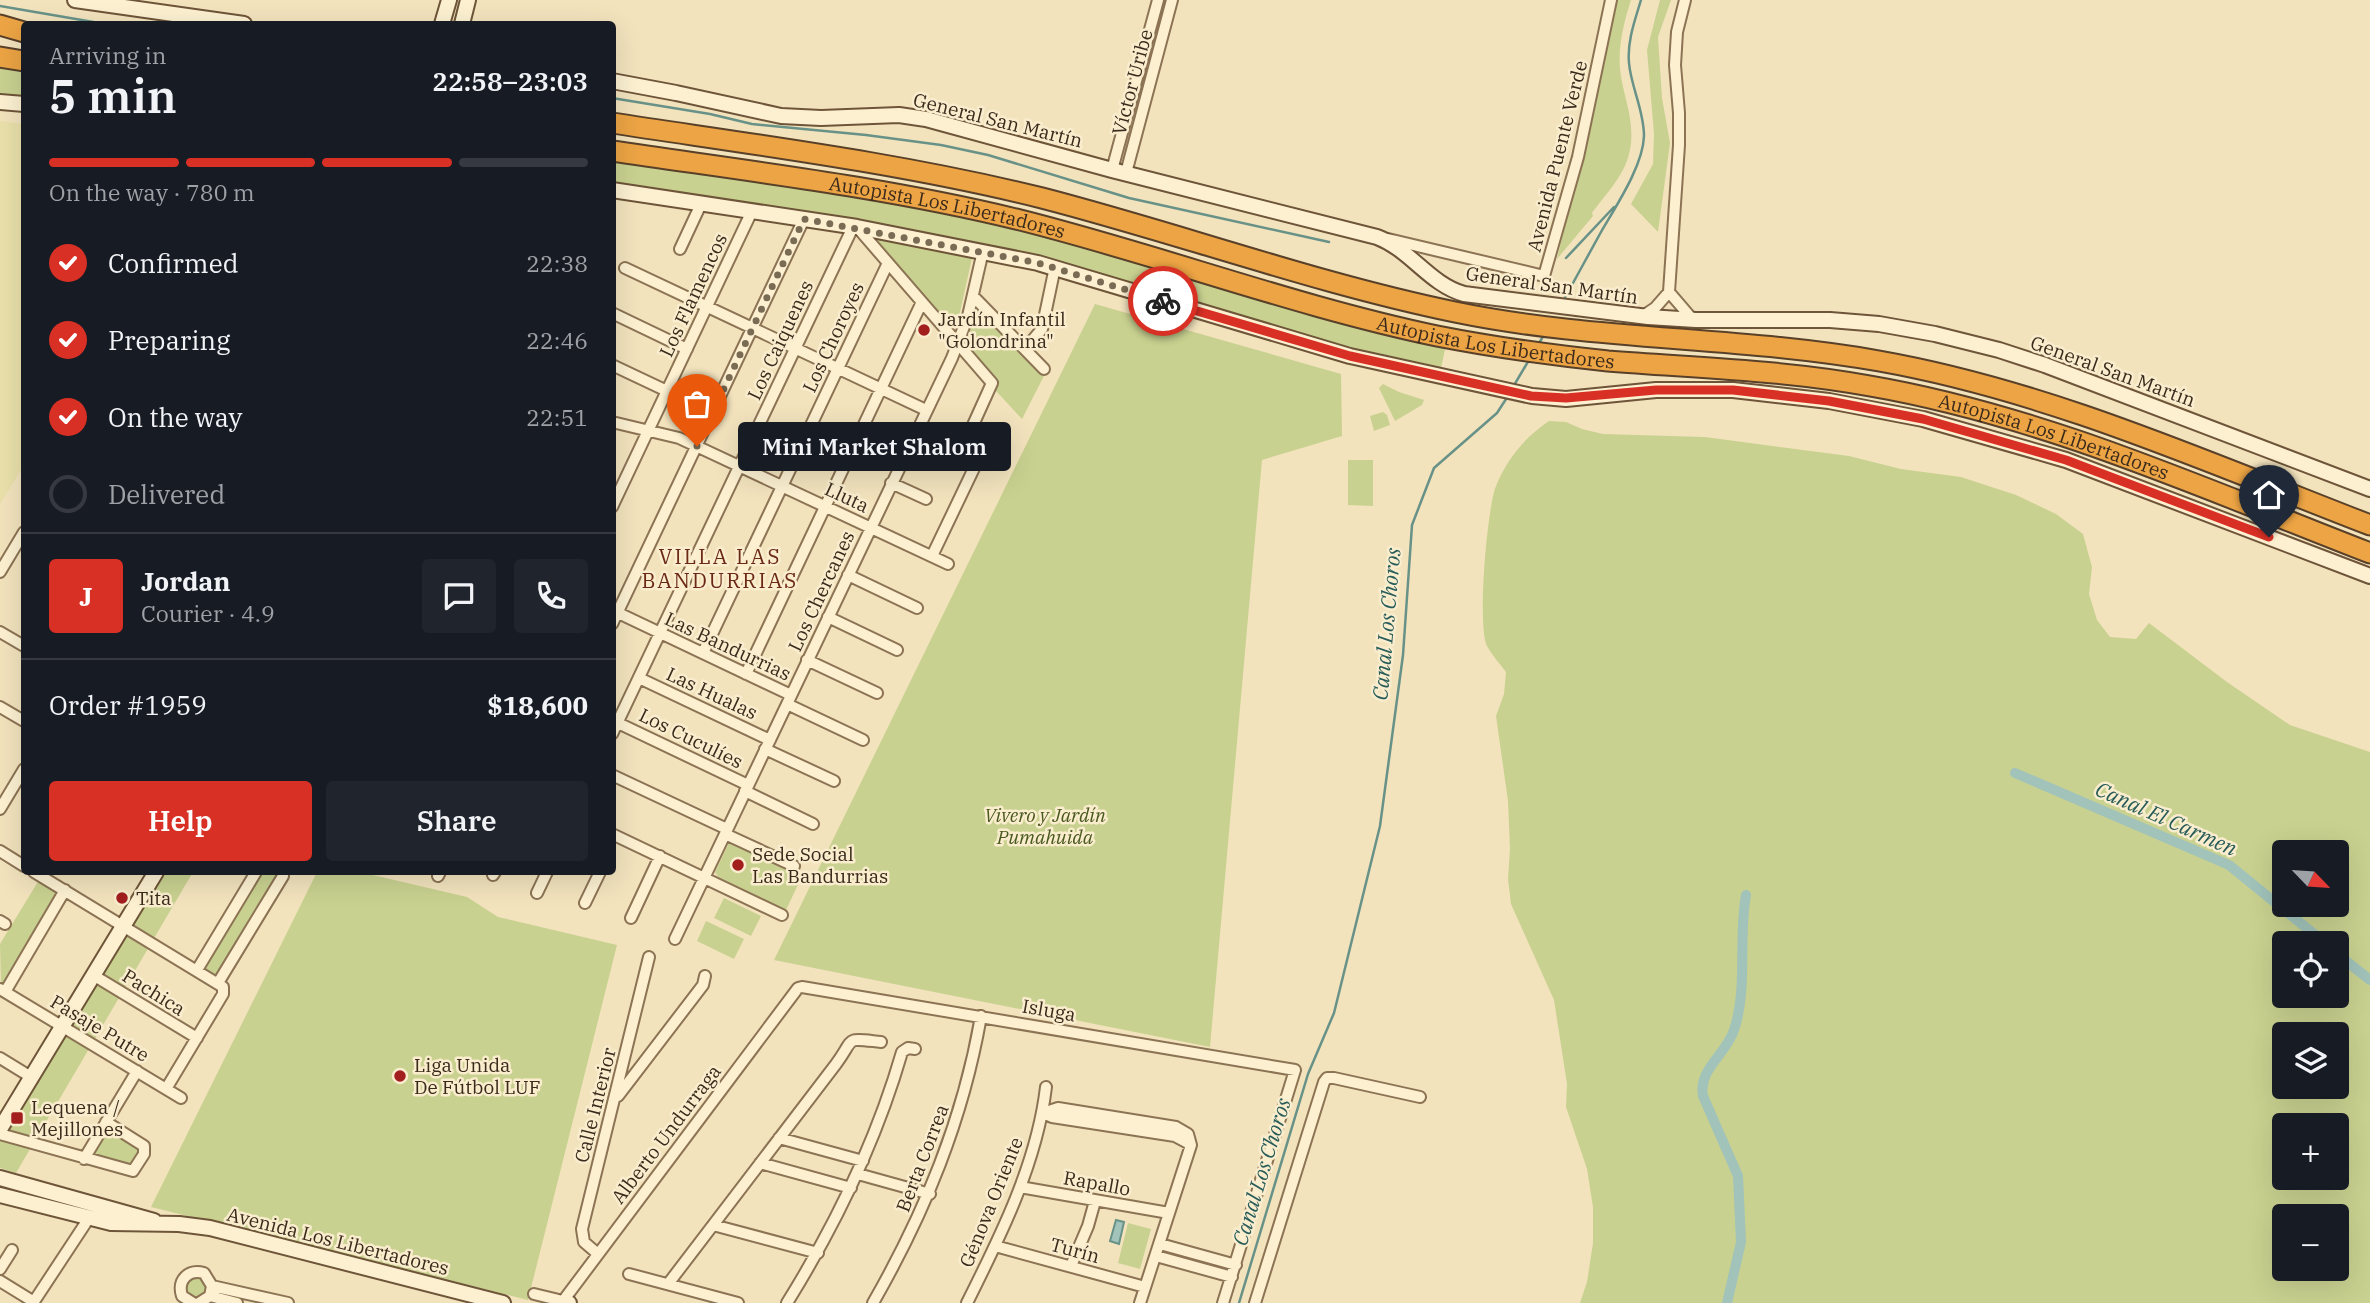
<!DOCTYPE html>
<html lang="en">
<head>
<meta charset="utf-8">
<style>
  body { margin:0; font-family:"IBM Plex Serif",serif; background:#20242c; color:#f1f3f6; height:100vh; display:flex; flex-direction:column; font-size:26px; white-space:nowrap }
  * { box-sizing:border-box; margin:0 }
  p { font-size:23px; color:#9ea1a6 }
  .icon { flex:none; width:38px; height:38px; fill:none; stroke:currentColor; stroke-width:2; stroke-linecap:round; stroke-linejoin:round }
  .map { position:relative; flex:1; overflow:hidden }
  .sheet { position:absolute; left:21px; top:21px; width:595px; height:854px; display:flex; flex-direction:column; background:#171b24; border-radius:7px; box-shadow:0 7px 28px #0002 }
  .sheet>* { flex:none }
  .needle { width:46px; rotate:115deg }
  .controls { position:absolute; left:2272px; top:840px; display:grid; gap:14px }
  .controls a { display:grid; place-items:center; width:77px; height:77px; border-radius:7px; background:#171b24; box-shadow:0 7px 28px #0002; font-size:35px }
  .pin { position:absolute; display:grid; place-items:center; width:60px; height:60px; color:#fff; margin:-72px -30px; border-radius:50% 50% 50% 0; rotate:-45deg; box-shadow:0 0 7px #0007 }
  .pin .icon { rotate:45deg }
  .courier { position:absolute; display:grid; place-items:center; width:70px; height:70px; margin:-35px; border:5px solid #d93025; border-radius:50%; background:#fff; color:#222; box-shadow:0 2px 9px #0007 }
  .bubble { position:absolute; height:49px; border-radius:7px; background:#171b24; box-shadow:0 7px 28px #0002; font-size:23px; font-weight:600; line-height:49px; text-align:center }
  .summary em { font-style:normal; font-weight:600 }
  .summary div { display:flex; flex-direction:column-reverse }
  .summary { display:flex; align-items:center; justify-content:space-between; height:119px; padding:0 28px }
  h1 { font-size:46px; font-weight:600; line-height:52px }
  .bar { display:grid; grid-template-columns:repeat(4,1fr); gap:10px 7px; align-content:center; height:84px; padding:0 28px }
  .bar i { height:9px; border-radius:5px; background:#363941 }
  .bar .selected { background:#d93025 }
  .bar p { grid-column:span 4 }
  .line { display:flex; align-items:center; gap:18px; padding:0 28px; border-top:2px solid #363941 }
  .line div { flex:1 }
  .round { display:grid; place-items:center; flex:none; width:74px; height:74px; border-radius:7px; background:#20242c }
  ol { padding:0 28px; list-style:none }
  li { display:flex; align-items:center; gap:21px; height:77px }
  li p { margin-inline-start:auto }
  li .icon { padding:7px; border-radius:50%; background:#d93025; color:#fff; stroke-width:4 }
  li:last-child { color:#9ea1a6 }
  li i { width:38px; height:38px; border:4px solid #363941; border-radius:50% }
  .cta { display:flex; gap:14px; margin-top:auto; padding:14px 28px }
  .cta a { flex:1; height:80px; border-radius:7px; background:#d93025; color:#fff; font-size:28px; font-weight:600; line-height:80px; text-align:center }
  .cta a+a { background:#20242c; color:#f1f3f6 }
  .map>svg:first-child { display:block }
  .farmland { fill:#e9e0aa }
  .green { fill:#c9d190; fill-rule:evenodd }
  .water { fill:#a1c3ba; stroke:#689288; stroke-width:2 }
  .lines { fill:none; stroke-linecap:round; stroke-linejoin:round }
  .stream { stroke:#689288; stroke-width:2.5 }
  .canal { stroke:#a1c3ba; stroke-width:10 }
  .street-casing { stroke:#8c7354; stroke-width:14 }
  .secondary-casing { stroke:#6e5438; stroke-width:18 }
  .highway-casing { stroke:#594029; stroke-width:23 }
  .street { stroke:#fcf0d1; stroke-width:10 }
  .secondary { stroke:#fcf0d1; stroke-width:14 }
  .highway { stroke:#eca444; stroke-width:19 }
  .done { stroke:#7a6b54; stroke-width:7; stroke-dasharray:0 12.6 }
  .route { stroke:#d93025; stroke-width:9 }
  .poi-dot { fill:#a21f1e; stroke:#f9edce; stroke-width:2.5 }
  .labels { text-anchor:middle; stroke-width:5; stroke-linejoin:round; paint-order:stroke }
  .street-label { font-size:19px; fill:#3a2a1b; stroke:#f9edce }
  .poi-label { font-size:19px; fill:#3a2a1b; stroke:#f9edce; text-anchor:start }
  .park-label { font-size:19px; font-style:italic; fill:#4a591f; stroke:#f9edce }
  .neighbourhood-label { font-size:21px; letter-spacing:2px; fill:#6b2915; stroke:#f9edce }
  .water-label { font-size:21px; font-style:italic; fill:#285c59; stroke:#f9edce }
</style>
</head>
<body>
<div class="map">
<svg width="2370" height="1303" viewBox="0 0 2370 1303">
  <rect width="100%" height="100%" fill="#f2e3bd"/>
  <path class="farmland" d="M0 121 24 124V465L0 504Z"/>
  <path class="green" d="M1617 0H1631C1624 22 1618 45 1620 69 1623 98 1637 123 1629 154 1624 176 1605 195 1592 213L1593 216 1557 259Z
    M1660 0H1671L1658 37 1662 98 1670 143 1658 232 1631 204 1653 164 1654 134 1647 50Z
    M0 65 24 69V96L0 94Z
    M612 157 789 183 987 218 1446 345 1441 368C1292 342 1152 282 1006 249 876 220 743 204 613 183Z
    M870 236 972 258 960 312 951 335Z
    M1095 304 1341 374 1342 436 1262 460 1210 1047 774 960Z
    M977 307 1045 374 1022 419 996 391 994 379 964 345Z
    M1383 384 1399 392 1424 400 1422 405 1395 421 1379 388Z
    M1383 412 1387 415 1390 425 1374 431 1370 416Z
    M1549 421 1566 422 1582 429 1603 434 1705 437 1849 456 1901 469 1961 477 2016 495 2056 514 2083 534 2092 567 2089 594 2097 620 2110 637 2136 639 2149 623 2227 682 2290 725 2370 752V1303H1580L1587 1282 1593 1243V1207L1587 1169 1566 1107 1567 1084 1554 1000 1511 904 1508 879 1510 849 1508 801 1496 716 1504 694 1506 672C1500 664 1492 655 1487 646 1477 627 1487 508 1496 486 1507 459 1525 437 1549 421ZM2336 852V905H2284V852ZM2284 943H2336V996H2284ZM2284 1034H2336V1087H2284ZM2284 1125H2336V1178H2284ZM2284 1216H2336V1269H2284Z
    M1348 460H1373V506L1348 505Z
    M736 842 803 874 786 910 718 877 715 872 729 843Z
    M160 872H193L16 1173 0 1168V1139Z
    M261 872H276L278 875 219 978 205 972V969Z
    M317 872H360L467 897 498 917 617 945 528 1300 151 1207Z
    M39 880 58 891 6 984 1 985 0 944Z
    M724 898 761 916 751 936 714 918Z
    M706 921 744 939 734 959 697 941Z
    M107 1129 142 1149 132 1167 92 1155Z
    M1128 1223 1151 1229 1140 1269 1118 1263Z
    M203 1277 209 1292 195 1300 185 1294 188 1278Z"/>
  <path class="water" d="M1116 1220 1124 1222 1119 1244 1110 1241Z"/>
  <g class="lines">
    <path class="stream" d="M0 6 105 24
      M612 98 710 114 752 124 866 135 941 145 988 155 1129 198 1329 242
      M1566 258 1614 207
      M1562 303C1575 279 1588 256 1601 232 1616 206 1643 166 1644 136 1644 110 1631 87 1629 63 1627 41 1635 20 1641 0
      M1538 345 1545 333
      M1513 387 1529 360
      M1239 1303 1308 1074 1334 1013 1380 826 1403 655 1412 525 1434 468 1497 413 1508 396"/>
    <path class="canal" d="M2015 773 2229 865 2325 943
      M2336 953 2370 980
      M1727 1303 1741 1242 1738 1176 1703 1096C1698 1069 1726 1055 1734 1030 1748 989 1738 938 1746 895"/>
    <defs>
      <path id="street" d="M1685 0 1677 32 1675 65 1679 113V145L1669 292 1693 320
        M1112 170 1158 0
        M1126 173 1172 0
        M857 227 992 383 959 456
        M1388 239 1544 276 1578 157 1611 0
        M680 249 701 204
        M625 268 926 410
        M973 296 1044 369
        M612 313 687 349
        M1643 316 1655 308 1669 292
        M1025 349 1042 329 1055 267
        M612 365 667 391
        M612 422 679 438 948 564
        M914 435 976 464 932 556
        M891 483 926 499
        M612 507 752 211
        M0 572 24 532
        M848 575 917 608
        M612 610 791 695
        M828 617 897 650
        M612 624 804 219
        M0 632 24 646
        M703 653 887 265
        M807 660 877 693
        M746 674 921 304
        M639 678 770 740
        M787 704 863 740
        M0 707 24 721
        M618 723 748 785
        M612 734 853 227
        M765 749 834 781
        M612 775 727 829
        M745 791 813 824
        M0 809 24 769
        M612 834 782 915
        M725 834 794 866
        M0 851 24 866
        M34 872 223 987V994L166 1089
        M493 875 495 872
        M438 876 440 872
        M537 893 547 872
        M585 903 600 872
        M631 918 660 856
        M0 921 5 924
        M675 939 952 358 968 316 983 251
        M197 970 256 872
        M93 975 197 1038
        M218 983 283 876V872
        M0 989 181 1098
        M5 992 65 890
        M0 1058 31 1077
        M618 1096 703 985 705 976
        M1043 1113 1058 1108 1176 1127 1188 1134 1191 1145 1140 1303
        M1043 1113 1052 1117 1175 1136 1190 1144
        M0 1134 133 1171 144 1154V1146L106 1122
        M779 1138 863 1161
        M84 1159 137 1071
        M760 1163 851 1188
        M858 1174 930 1194
        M1020 1187 1169 1213
        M713 1225 818 1253
        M1160 1244 1236 1265
        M995 1246 1145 1287
        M598 1254 584 1242 582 1229 649 957
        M1156 1256 1232 1277
        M1071 1266 1088 1226 1095 1201
        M0 1269 12 1250
        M629 1274 738 1303
        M0 1281 34 1302
        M668 1284 836 1064C856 1037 843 1038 881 1042
        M212 1286 288 1303
        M534 1294 563 1301 798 988 802 987 1295 1070 1223 1303
        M210 1296 237 1303
        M33 1303 89 1218
        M193 1303 182 1296C177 1280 188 1269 204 1273L212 1286 210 1296 199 1303
        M787 1303C836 1224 876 1142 902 1052L908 1048 915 1049
        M873 1303C925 1212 963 1120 981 1016
        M967 1303C1001 1235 1037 1163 1046 1087
        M1255 1303 1324 1082 1327 1078H1334L1420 1097"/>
      <path id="secondary" d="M75 0 244 24
        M442 24 449 0
        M462 24 468 0
        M612 81 676 93 781 116 821 118 899 115 926 119 1112 170 1377 237C1411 250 1429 284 1464 294L1648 317 1696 320H1830L1879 324 1935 334 1999 350 2045 365 2370 489
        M0 102 24 104
        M612 190 857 227 1038 263 1350 356 1532 396 1566 399 1656 390H1733L1829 401 1923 419 2066 460 2370 576
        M0 1129 156 872
        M0 1178 154 1221
        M0 1195 111 1223 179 1224 210 1228 503 1303
        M562 1303H569"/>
      <g id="highway">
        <path d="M0 25 24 32"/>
        <path d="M0 57 24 61"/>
        <path d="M612 123C756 145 901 163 1042 198 1181 234 1315 283 1455 312 1595 341 1738 336 1879 361 2049 391 2209 463 2370 525"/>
        <path id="s1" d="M612 151C747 171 884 187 1016 219 1157 254 1294 306 1437 336 1493 347 1550 355 1608 361 1696 368 1783 370 1870 386 2044 416 2207 490 2370 553"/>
      </g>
    </defs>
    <use href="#street" class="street-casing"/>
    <use href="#secondary" class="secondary-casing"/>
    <use href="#highway" class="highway-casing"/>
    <use href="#street" class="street"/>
    <use href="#secondary" class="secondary"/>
    <use href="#highway" class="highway"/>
  </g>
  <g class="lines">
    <path class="done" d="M697 446 804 219 1038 263 1163 301"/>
    <path class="route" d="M1163 301 1350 356 1531 396 1566 398 1656 390H1733L1829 401 1923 419 2066 460 2269 537"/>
  </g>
  <g class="poi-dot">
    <circle cx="924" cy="330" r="7"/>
    <circle cx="738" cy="865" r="7"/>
    <circle cx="122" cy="898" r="7"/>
    <circle cx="400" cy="1076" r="7"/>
    <rect x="10" y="1111" width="14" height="14" rx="3.5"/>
  </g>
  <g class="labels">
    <g class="street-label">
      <text transform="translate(1132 82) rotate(-75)" y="7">Víctor Uribe</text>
      <text transform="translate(998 120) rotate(14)" y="7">General San Martín</text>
      <text transform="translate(1557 156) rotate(-76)" y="7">Avenida Puente Verde</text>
      <text dy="7" stroke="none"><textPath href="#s1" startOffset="340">Autopista Los Libertadores</textPath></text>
      <text transform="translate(1552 285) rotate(8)" y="7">General San Martín</text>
      <text transform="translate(693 295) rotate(-65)" y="7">Los Flamencos</text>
      <text transform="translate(833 337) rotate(-65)" y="7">Los Choroyes</text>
      <text transform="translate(780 340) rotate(-65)" y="7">Los Caiquenes</text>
      <text dy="7" stroke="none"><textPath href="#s1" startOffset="906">Autopista Los Libertadores</textPath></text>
      <text transform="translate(2113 371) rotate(20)" y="7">General San Martín</text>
      <text dy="7" stroke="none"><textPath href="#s1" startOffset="1474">Autopista Los Libertadores</textPath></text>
      <text transform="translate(847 497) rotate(25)" y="7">Lluta</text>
      <text transform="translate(821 591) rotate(-65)" y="7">Los Chercanes</text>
      <text transform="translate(728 646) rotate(25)" y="7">Las Bandurrias</text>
      <text transform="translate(712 693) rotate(25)" y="7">Las Hualas</text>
      <text transform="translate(691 738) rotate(26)" y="7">Los Cuculíes</text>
      <text transform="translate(154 992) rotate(32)" y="7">Pachica</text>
      <text transform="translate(1049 1010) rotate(10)" y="7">Isluga</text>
      <text transform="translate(100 1028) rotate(31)" y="7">Pasaje Putre</text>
      <text transform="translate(595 1105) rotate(-76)" y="7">Calle Interior</text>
      <text transform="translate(666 1134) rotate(-53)" y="7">Alberto Undurraga</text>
      <text transform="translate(922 1158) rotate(-69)" y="7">Berta Correa</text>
      <text transform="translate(1097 1183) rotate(10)" y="7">Rapallo</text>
      <text transform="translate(991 1202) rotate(-68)" y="7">Génova Oriente</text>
      <text transform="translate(338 1241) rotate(14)" y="7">Avenida Los Libertadores</text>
      <text transform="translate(1075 1250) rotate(15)" y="7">Turín</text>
    </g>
    <g class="poi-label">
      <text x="938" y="326">Jardín Infantil<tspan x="938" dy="22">"Golondrina"</tspan></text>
      <text x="752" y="861">Sede Social<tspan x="752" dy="22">Las Bandurrias</tspan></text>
      <text x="136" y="905">Tita</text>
      <text x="414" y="1072">Liga Unida<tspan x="414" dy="22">De Fútbol LUF</tspan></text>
      <text x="31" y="1114">Lequena /<tspan x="31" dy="22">Mejillones</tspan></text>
    </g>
    <g class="park-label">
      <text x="1045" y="822">Vivero y Jardín<tspan x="1045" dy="22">Pumahuida</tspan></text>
    </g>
    <g class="neighbourhood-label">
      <text x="720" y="564">VILLA LAS<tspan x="720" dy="24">BANDURRIAS</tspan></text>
    </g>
    <g class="water-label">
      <text transform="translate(1387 624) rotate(-85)" y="7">Canal Los Choros</text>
      <text transform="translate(2166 819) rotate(24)" y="7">Canal El Carmen</text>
      <text transform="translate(1262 1172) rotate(-73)" y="7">Canal Los Choros</text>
    </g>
  </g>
</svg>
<div class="controls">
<a><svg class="needle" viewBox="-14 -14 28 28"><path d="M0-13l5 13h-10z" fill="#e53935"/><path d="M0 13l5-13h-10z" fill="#9ea1a6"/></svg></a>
<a><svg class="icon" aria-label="locate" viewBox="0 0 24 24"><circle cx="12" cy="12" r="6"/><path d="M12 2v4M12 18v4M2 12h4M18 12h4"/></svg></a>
<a><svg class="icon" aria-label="layers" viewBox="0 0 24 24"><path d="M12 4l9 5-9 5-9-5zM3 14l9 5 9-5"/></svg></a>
<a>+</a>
<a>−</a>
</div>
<div class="pin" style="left:697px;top:446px;background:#ea580c"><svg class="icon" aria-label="bag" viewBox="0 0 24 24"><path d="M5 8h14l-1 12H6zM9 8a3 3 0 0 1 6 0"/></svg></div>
<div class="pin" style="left:2269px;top:537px;background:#1f2937"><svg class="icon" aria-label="home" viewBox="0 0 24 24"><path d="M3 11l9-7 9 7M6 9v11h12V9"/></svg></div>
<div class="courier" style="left:1163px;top:301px"><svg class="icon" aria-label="bike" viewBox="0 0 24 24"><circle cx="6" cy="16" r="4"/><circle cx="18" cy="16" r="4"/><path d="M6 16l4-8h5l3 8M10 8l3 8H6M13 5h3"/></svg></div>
<div class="bubble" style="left:738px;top:422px;width:273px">Mini Market Shalom</div>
<section class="sheet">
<div class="summary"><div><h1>5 min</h1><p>Arriving in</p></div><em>22:58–23:03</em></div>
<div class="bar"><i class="selected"></i><i class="selected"></i><i class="selected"></i><i></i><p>On the way · 780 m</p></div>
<ol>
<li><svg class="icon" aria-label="check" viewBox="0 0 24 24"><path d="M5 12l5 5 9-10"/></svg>Confirmed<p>22:38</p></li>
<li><svg class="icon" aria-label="check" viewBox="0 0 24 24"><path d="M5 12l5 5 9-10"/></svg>Preparing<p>22:46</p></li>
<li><svg class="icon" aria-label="check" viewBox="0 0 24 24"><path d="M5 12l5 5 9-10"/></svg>On the way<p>22:51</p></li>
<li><i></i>Delivered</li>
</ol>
<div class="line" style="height:126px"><b class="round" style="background:#d93025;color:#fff">J</b><div><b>Jordan</b><p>Courier · 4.9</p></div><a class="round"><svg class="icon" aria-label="chat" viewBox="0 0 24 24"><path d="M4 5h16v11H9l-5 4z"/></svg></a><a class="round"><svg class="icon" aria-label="phone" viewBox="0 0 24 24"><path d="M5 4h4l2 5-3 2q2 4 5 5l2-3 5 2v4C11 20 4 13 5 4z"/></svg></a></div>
<div class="line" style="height:91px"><div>Order #1959</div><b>$18,600</b></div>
<div class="cta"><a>Help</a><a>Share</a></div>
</section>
</div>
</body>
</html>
